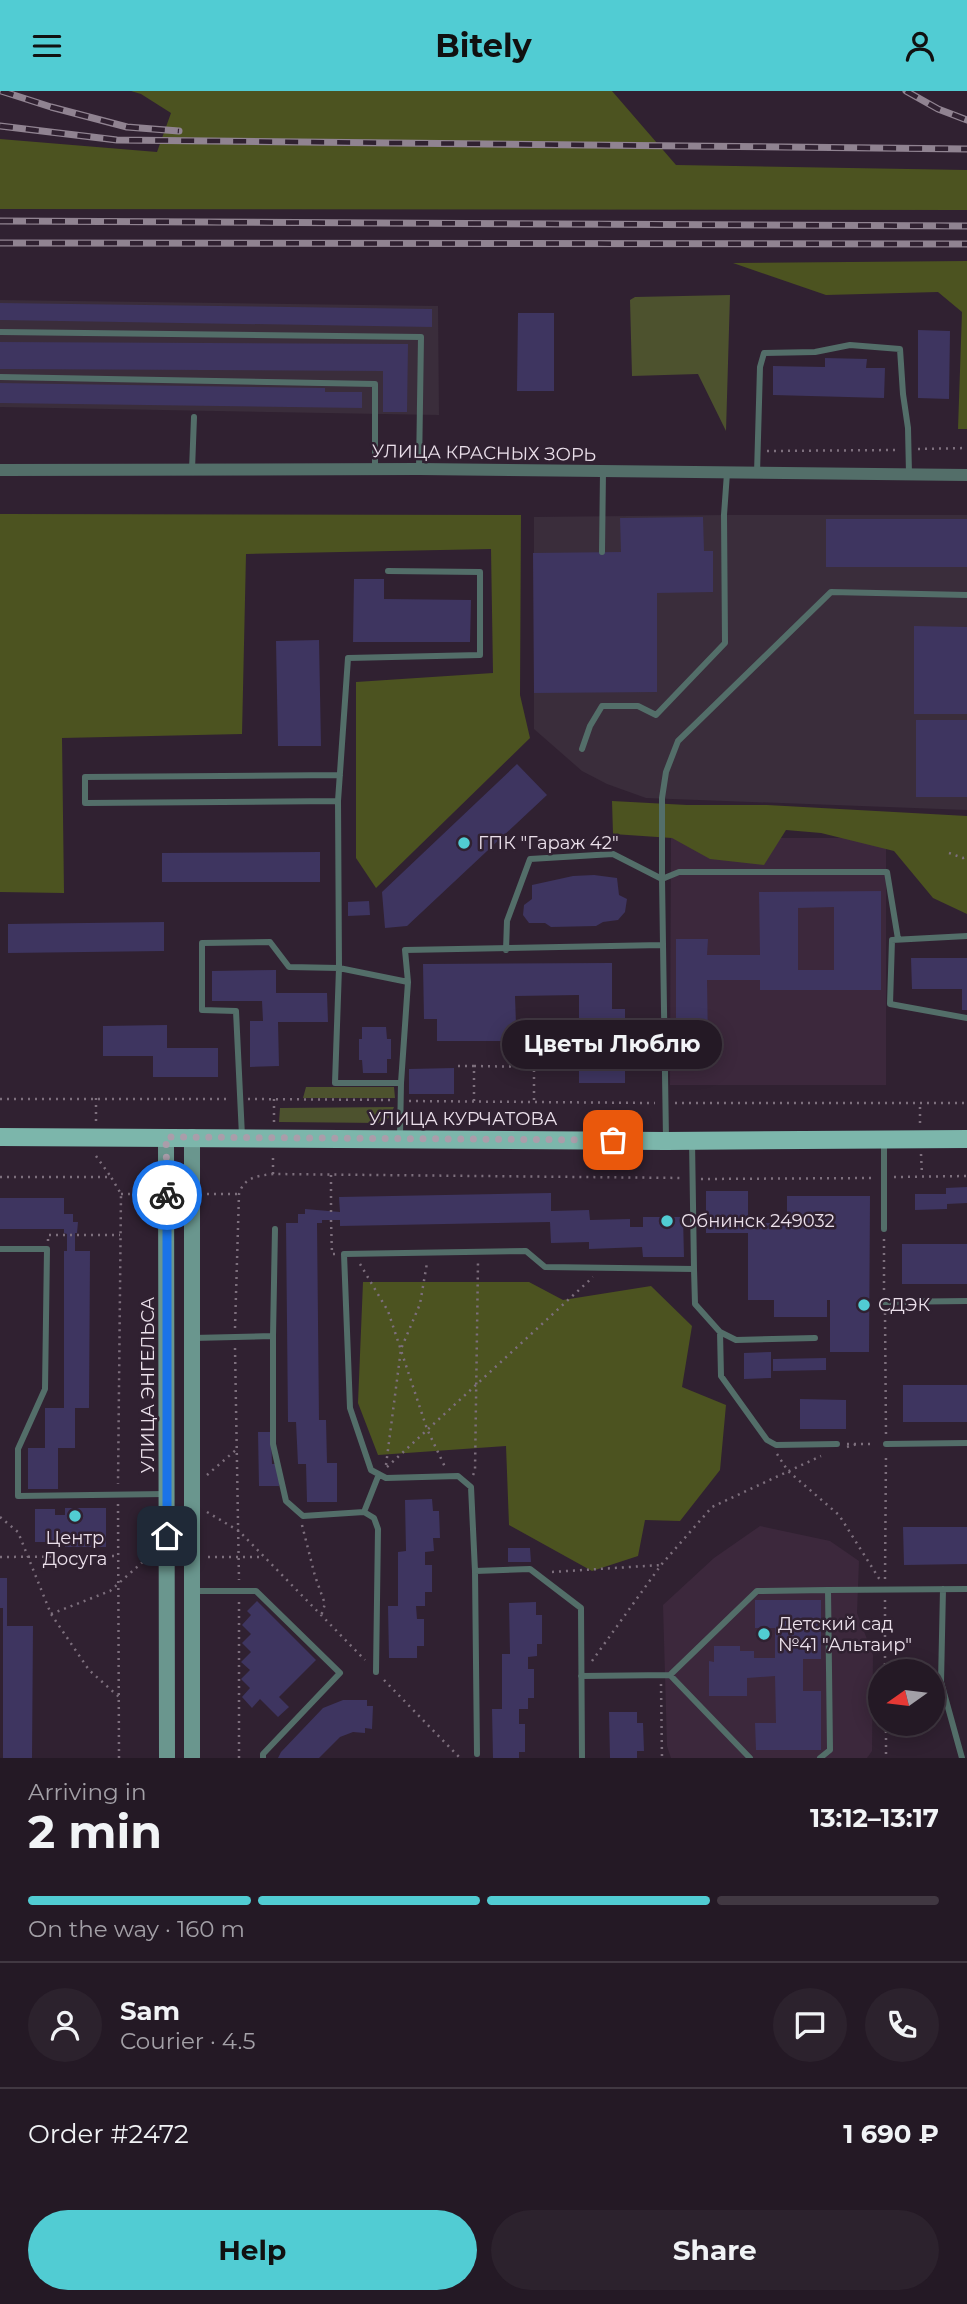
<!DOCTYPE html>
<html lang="en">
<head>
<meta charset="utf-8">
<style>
  body { margin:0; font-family:Montserrat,sans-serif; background:#2c222d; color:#f1f3f6; height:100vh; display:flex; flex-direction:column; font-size:26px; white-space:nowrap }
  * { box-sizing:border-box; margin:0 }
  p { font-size:23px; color:#a3a0a7 }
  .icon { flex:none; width:38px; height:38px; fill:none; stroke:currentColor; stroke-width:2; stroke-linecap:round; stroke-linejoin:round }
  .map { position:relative; height:1667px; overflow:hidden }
  .side { display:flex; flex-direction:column; background:#241925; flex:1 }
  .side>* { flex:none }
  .needle { width:46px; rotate:256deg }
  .buttons { position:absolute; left:868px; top:1568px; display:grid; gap:14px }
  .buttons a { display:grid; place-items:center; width:77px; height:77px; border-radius:50%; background:#241925; box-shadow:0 4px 18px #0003,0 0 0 2px #413842; font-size:35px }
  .pin { position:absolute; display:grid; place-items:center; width:60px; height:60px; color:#fff; margin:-30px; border-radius:14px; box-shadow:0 4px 10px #0006 }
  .courier { position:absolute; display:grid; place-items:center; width:70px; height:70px; margin:-35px; border:5px solid #1a73e8; border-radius:50%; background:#fff; color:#222; box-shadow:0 2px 9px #0007 }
  .bubble { position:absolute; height:49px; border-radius:24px; background:#241925; box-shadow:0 4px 18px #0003,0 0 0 2px #413842; font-size:23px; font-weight:700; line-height:49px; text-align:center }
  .overview em { font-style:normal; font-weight:700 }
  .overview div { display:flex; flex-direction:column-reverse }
  .overview { display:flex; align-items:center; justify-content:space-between; height:119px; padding:0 28px }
  h1 { font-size:46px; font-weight:700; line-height:52px }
  .bar { display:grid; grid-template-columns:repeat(4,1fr); gap:10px 7px; align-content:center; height:84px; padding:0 28px }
  .bar i { height:9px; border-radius:5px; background:#413842 }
  .bar .active { background:#51ccd3 }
  .bar p { grid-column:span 4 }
  .line { display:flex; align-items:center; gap:18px; padding:0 28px; border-top:2px solid #413842 }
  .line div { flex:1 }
  .round { display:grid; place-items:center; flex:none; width:74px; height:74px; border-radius:37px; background:#2c222d }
  .primary-button { display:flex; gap:14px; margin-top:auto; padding:14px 28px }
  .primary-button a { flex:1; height:80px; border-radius:42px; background:#51ccd3; color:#111; font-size:28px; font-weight:700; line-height:80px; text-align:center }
  .primary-button a+a { background:#2c222d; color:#f1f3f6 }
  header { display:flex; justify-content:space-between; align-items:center; height:91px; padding:0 28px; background:#51ccd3; color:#111; font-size:32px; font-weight:700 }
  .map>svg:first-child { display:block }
  .built { fill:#3c283c }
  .industrial { fill:#3a2d3b }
  .green { fill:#4d522e }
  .forest { fill:#4c5320 }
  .building { fill:#3e3560; fill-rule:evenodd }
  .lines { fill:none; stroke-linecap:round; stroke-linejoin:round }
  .path { stroke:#7d6f7d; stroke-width:2.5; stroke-dasharray:2 5; stroke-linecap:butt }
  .lane { stroke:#536e69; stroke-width:6 }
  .street { stroke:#536e69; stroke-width:12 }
  .secondary { stroke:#6a968e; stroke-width:16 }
  .primary { stroke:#7cb6ab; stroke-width:18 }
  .rail-casing { stroke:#908391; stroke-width:7 }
  .rail { stroke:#302131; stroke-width:4.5; stroke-dasharray:13; stroke-linecap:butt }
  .done { stroke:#aa9daa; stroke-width:7; stroke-dasharray:0 12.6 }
  .route { stroke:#1a73e8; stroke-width:9 }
  .poi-dot { fill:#51ccd3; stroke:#302131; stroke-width:2.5 }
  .labels { text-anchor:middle; stroke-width:5; stroke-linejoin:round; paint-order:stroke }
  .street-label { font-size:18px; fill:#ebe0eb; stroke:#302131 }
  .poi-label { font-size:18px; fill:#ebe0eb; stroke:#302131; text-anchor:start }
</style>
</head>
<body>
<header><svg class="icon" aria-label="menu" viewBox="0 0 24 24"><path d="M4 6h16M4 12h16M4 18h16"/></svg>Bitely<svg class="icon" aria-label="person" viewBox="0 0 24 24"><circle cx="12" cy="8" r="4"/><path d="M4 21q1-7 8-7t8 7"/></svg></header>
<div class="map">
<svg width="967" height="1667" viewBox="0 0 967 1667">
  <rect width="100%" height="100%" fill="#302131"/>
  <path class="built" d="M671 747H886V994H670Z
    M760 1435 830 1450 859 1470 857 1522 873 1564 872 1660 867 1667H671L667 1655 663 1514 714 1467Z"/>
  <path class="industrial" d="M0 209 438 215 439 324 0 316Z
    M724 424H967V719L646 707 607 693 582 680 534 638V426Z"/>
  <path class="green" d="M730 204 726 340 698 283 632 285 630 209 635 206Z
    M306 996H394L395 1007H303Z
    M394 1016 390 1026 381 1032 279 1031 280 1017Z"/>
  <path class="forest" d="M131 0H612L676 74 967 79V119L0 118V48L157 61 171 22 141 3Z
    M967 170V338H958L962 221 938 201 826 204 733 172Z
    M0 423 521 424 520 604 530 647 376 797 356 767V591L493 582 491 458 246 463 242 643 62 647 64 802 0 801Z
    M612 710 687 714H767L967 725V823L933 807 894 760 821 742 786 739 764 774 710 768 672 747 613 743Z
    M363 1191H529L563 1209 651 1195 692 1235 682 1296 726 1314 720 1379 680 1430 645 1429 638 1465 592 1480 509 1434 506 1355 378 1364 358 1312Z"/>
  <path class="building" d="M0 212 432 218V236L0 229Z
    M518 222H554V300H517Z
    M918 239 950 240 949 308 918 307Z
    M0 251 408 253 407 321H383V280L0 278Z
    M825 267 867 268 866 277H885L884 307 773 304V275L825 276Z
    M0 292 325 297V301H362V317L0 312Z
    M703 426 704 460H713V501L657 502V601L534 602 533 462 621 461 620 427Z
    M826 428H967V476H826Z
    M354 488H384V508L471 509 470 551H353Z
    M914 535 967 536V623H914Z
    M319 549 321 655H278L276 550Z
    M916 629H967V706H916Z
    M517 673 547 704 407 835 385 837 382 801Z
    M320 761V791H162V762Z
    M594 784 617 787 619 804 627 808 625 821 618 829 603 831 596 835 551 836 545 832H529L523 824 524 814 532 808V794L573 785Z
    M881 800V899H760V889H707L708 953H676V848H708L707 864H760L759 801ZM834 816V879H798V817Z
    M369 810 370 824 348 825V811Z
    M164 831V860L8 862V833Z
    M911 867H967V919H962V898H912Z
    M612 872V918H625V992H579V950H437V928H424L423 873ZM579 904V932L516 933 515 905Z
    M276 879V902H327L328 931H278L279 975 250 976V930H263L262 910H212V880Z
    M167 934V957H218V986H153V965H103V935Z
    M362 936H386L387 948H391V968H387V982H363L362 969H359V948H362Z
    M454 977V1003H409V978Z
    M967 1096V1112L947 1113V1118L915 1119V1103H946V1097Z
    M706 1100H748V1132H787V1105H870L869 1261H830V1209H827V1226H774V1209H748V1142H706Z
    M551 1102V1120L589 1119 590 1129 630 1128V1136H643V1126H683L684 1166H643L642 1156 589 1158V1151L551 1152 550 1131 340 1135V1129H322V1132H317L319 1329H326L327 1372H337V1411H307L306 1373H298L296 1331H288L286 1132H298V1123H305V1118L340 1121 339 1106Z
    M0 1107H64V1123H73V1131H78L77 1142H75V1160H90L89 1317H75V1357H58V1398H28V1357H45V1317H64V1160H67V1143L64 1142V1138H0Z
    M902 1153H967V1193H902Z
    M771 1261V1287L744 1288V1262Z
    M826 1267V1279L773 1280V1268Z
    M903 1294H967V1331H903Z
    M800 1308 846 1309V1338H800Z
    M258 1341H271L272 1373H279V1395H259Z
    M432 1408 433 1420H439L440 1447H433L434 1460 425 1461V1474H432V1501H425V1515H416L417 1528H424V1555H417V1567H389L388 1515H398V1461L406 1460 405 1409Z
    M65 1417H106V1456H65V1451H35V1418H55V1424H65Z
    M903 1436H967V1473L904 1474Z
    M508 1457H530L531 1471H508Z
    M0 1487H7V1535H33L32 1667H3V1517H0Z
    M755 1509H821V1568H803V1600H821V1659H756L755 1632H776L775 1585 747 1587V1605H709V1570L714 1571V1555H740V1560H754V1567H775V1537H755Z
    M257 1510 316 1569 279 1606 289 1616 278 1626 260 1608 252 1617 242 1606 250 1597 241 1588 250 1579 241 1571 251 1561 242 1552 251 1543 242 1534 251 1524 247 1520Z
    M536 1511V1524H542V1553H537V1565L528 1566V1578H534V1607H528V1618H519V1633H525V1661H519V1667H493L492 1618H502V1563H510L509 1512Z
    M343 1609H367V1615H373L372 1638 365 1637V1642L353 1641 340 1646 319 1667H278L281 1661 323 1617Z
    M609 1621H637V1632H643L644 1660H637V1667H610Z"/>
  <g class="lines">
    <path class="path" d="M918 358 967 357
      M767 360 897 359
      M949 762 963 767 967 766
      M458 975H474
      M534 976 573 975
      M96 1007V1031
      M0 1008H231
      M248 1008 392 1009
      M409 1010 655 1012
      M474 1010V975L534 976V1011
      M675 1012H967
      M274 1031V1008
      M920 1032V1012
      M921 1063 922 1084
      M96 1065 111 1086
      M273 1083V1067
      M331 1084V1121
      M0 1086H111L121 1103 118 1393
      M894 1086 967 1085
      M701 1088 873 1087
      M121 1103H152
      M207 1103H239
      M331 1129 332 1163H336
      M884 1148V1201
      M48 1150V1144H120
      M360 1173 388 1220 427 1338 445 1376
      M885 1222 886 1345
      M235 1237 239 1103C244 1086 257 1085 273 1083L684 1087
      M235 1257 239 1489
      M847 1353H875
      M847 1356 857 1353
      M777 1363 788 1380 839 1424 880 1489
      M386 1374 401 1258 420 1213 427 1172
      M387 1376 593 1186
      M207 1384 237 1358
      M473 1384 475 1380 478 1171
      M118 1413 119 1667
      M207 1421 239 1440 365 1569
      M0 1426 18 1441 51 1523 89 1579 119 1606
      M302 1434 315 1485 325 1513 321 1525
      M0 1466 118 1465
      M208 1466H264
      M552 1481 661 1474
      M885 1488 886 1362
      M885 1509V1580
      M51 1523 110 1500 146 1468 152 1467
      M592 1570 661 1474 712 1416 821 1365
      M384 1589 460 1667
      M661 1593 662 1667
      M886 1633V1667
      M239 1667V1509"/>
    <path class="lane" d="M0 241 421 246 419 378
      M0 286 375 293V378
      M192 379 194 326
      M757 382 760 276 764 262 815 261 850 254 900 258 903 303 908 337 909 383
      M602 461 603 381
      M582 658 590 635 602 615H638L656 624 725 552 724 424 727 382
      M338 710 85 712V686L340 684
      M967 845 892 849 890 913 967 927
      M506 859 507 830 530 768 613 763 662 788V707L666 681 678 650 831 501 967 504
      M401 992H335L339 877 408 891
      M242 1045 236 920 202 919V852L270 851 289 876 339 877 338 710 348 567 480 564V481L388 480
      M400 1045 401 992 408 891 405 859 662 854
      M666 1048 662 788 679 781H887L898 848
      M692 1050 694 1178
      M884 1050V1138
      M0 1158H47L45 1298 18 1358V1405L165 1403
      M884 1211 967 1210
      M720 1241 721 1285 767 1349 776 1354 837 1353
      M273 1245 275 1138
      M193 1247 273 1245V1353L286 1410 303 1425 364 1421 374 1427 378 1438 376 1581
      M886 1353 967 1352
      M364 1421 379 1383
      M475 1480 471 1396 458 1385 386 1387 371 1379 350 1317 344 1163 526 1160 545 1176 694 1178 695 1213 720 1241 736 1249 815 1247
      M943 1498 941 1591 962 1667
      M828 1499 967 1498
      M194 1500H256L340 1582 263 1663V1667
      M581 1585 670 1584
      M477 1663 475 1480 530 1478 581 1517 582 1667
      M750 1667 670 1584 757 1500 828 1499 830 1659 820 1667"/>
    <path class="street" d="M0 379 419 378 967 384"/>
    <path class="secondary" d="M166 1046 167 1667
      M192 1667V1046"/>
    <path class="primary" d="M0 1046 666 1050 967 1048"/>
    <defs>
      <path id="rail" d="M1 0 51 16 127 36 179 40
        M906 0 938 18 967 29
        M0 35 117 49 967 58
        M0 130 967 135
        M0 152 967 153"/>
    </defs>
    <use href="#rail" class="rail-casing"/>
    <use href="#rail" class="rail"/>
  </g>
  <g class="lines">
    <path class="done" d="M167 1104 166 1046 613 1049"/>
    <path class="route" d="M167 1445V1104"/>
  </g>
  <g class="poi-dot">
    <circle cx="464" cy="752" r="7"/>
    <circle cx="667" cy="1130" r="7"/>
    <circle cx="864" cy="1214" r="7"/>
    <circle cx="75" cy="1425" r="7"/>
    <circle cx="764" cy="1543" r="7"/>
  </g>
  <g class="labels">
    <g class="street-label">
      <text transform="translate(484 362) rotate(1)" y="6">УЛИЦА КРАСНЫХ ЗОРЬ</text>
      <text x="463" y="1034">УЛИЦА КУРЧАТОВА</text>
      <text transform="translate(148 1294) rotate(-90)" y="6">УЛИЦА ЭНГЕЛЬСА</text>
    </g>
    <g class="poi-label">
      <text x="478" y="758">ГПК "Гараж 42"</text>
      <text x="681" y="1136">Обнинск 249032</text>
      <text x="878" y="1220">СДЭК</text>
      <text x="75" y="1453" text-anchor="middle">Центр<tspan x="75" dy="21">Досуга</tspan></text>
      <text x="778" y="1539">Детский сад<tspan x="778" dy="21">№41 "Альтаир"</tspan></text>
    </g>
  </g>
</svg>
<div class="buttons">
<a><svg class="needle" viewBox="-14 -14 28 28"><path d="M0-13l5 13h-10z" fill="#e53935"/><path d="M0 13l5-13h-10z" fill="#a3a0a7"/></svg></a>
</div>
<div class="pin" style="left:613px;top:1049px;background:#ea580c"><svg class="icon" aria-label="bag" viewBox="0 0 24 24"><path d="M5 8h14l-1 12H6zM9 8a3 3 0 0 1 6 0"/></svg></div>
<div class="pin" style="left:167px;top:1445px;background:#1f2937"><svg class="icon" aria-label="home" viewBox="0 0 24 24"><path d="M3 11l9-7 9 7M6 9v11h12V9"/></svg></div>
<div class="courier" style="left:167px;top:1104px"><svg class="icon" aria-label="bike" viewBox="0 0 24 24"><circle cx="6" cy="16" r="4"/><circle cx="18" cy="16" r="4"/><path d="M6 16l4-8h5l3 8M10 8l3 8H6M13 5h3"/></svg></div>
<div class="bubble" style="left:502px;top:929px;width:220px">Цветы Люблю</div>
</div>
<section class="side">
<div class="overview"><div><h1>2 min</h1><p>Arriving in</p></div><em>13:12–13:17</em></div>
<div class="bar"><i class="active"></i><i class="active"></i><i class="active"></i><i></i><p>On the way · 160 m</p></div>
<div class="line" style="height:126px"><a class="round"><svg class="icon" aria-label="person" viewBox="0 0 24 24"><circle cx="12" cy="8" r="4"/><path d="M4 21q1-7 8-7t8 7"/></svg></a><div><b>Sam</b><p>Courier · 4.5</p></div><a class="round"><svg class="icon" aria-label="chat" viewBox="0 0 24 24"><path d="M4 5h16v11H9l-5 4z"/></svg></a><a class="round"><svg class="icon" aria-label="phone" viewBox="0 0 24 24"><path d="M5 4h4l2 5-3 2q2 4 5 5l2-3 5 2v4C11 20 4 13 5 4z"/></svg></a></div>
<div class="line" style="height:91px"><div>Order #2472</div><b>1 690 ₽</b></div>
<div class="primary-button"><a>Help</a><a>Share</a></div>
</section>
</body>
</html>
